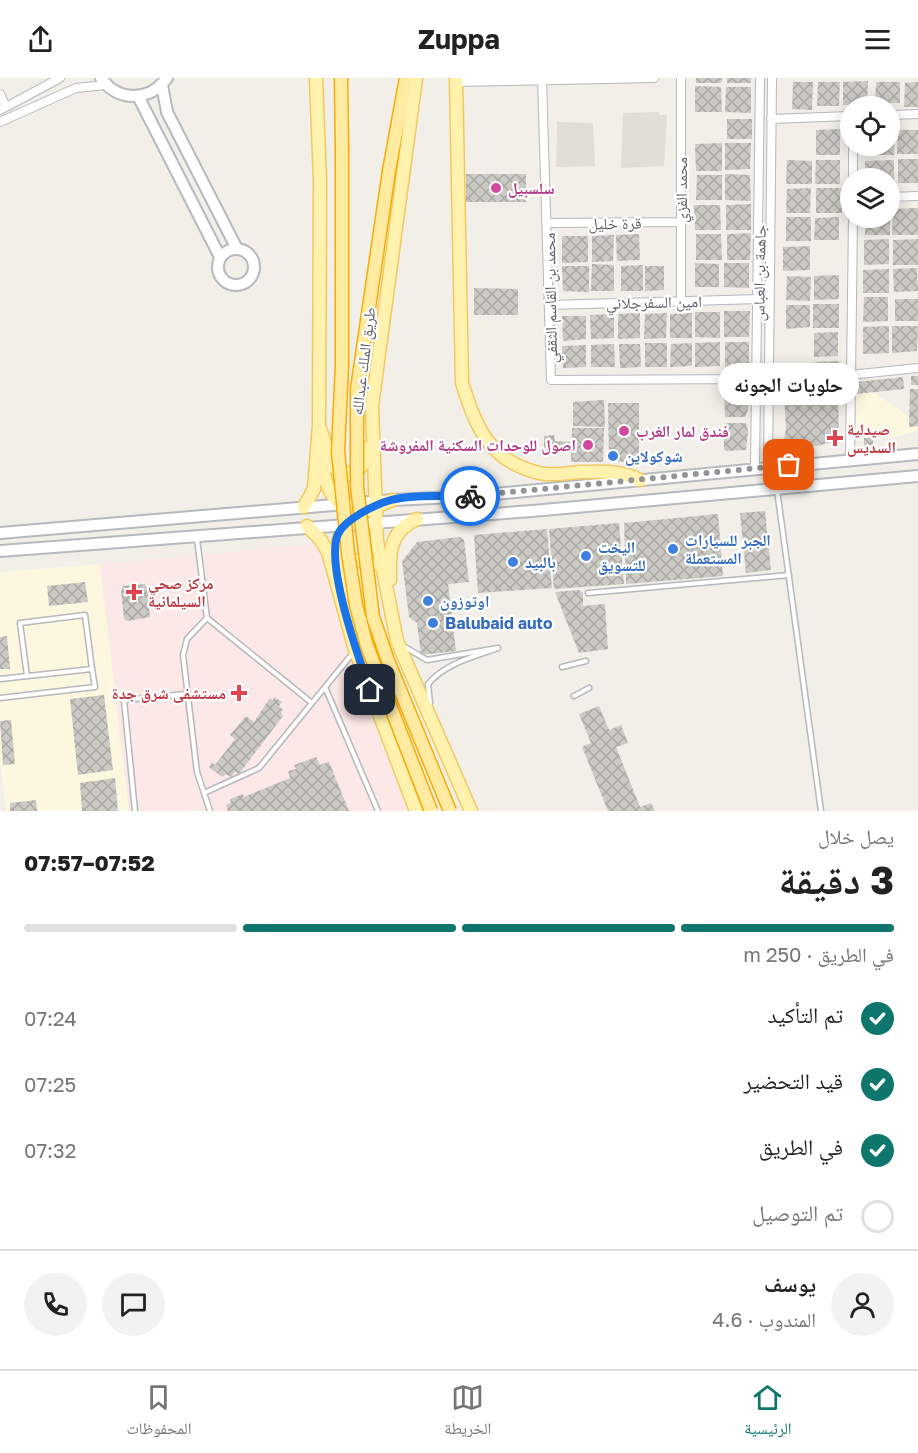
<!DOCTYPE html>
<html lang="ar">
<head>
<meta charset="utf-8">
<style>
  body { margin:0; font-family:"Golos Text","Noto Naskh Arabic",sans-serif; background:#f2f2f2; color:#222; direction:rtl; height:100vh; display:flex; flex-direction:column; font-size:22px; white-space:nowrap }
  * { box-sizing:border-box; margin:0 }
  p { font-size:20px; color:#767676 }
  .icon { flex:none; width:33px; height:33px; fill:none; stroke:currentColor; stroke-width:2; stroke-linecap:round; stroke-linejoin:round }
  .map { position:relative; height:733px; overflow:hidden; direction:ltr }
  .sheet { display:flex; flex-direction:column; background:#fff; flex:1 }
  .sheet>* { flex:none }
  .fabs { position:absolute; left:840px; top:18px; display:grid; gap:12px }
  .fabs a { display:grid; place-items:center; width:60px; height:60px; border-radius:50%; background:#fff; box-shadow:0 3px 15px #0003; font-size:30px }
  .pin { position:absolute; display:grid; place-items:center; width:51px; height:51px; color:#fff; margin:-26px; border-radius:12px; box-shadow:0 3px 9px #0006 }
  .courier { position:absolute; display:grid; place-items:center; width:60px; height:60px; margin:-30px; border:4px solid #1a73e8; border-radius:50%; background:#fff; color:#222; box-shadow:0 2px 8px #0007 }
  .bubble { position:absolute; height:42px; border-radius:21px; background:#fff; box-shadow:0 3px 15px #0003; font-size:20px; font-weight:700; line-height:42px; text-align:center; direction:rtl }
  .headline em { font-style:normal; font-weight:700 }
  .headline div { display:flex; flex-direction:column-reverse }
  .headline { display:flex; align-items:center; justify-content:space-between; height:102px; padding:0 24px }
  h1 { font-size:39px; font-weight:700; line-height:45px }
  .bar { display:grid; grid-template-columns:repeat(4,1fr); gap:9px 6px; align-content:center; height:72px; padding:0 24px }
  .bar i { height:8px; border-radius:4px; background:#e0e0e0 }
  .bar .selected { background:#0f766e }
  .bar p { grid-column:span 4 }
  .line { display:flex; align-items:center; gap:15px; padding:0 24px; border-top:2px solid #e0e0e0 }
  .line div { flex:1 }
  .round { display:grid; place-items:center; flex:none; width:63px; height:63px; border-radius:32px; background:#f2f2f2 }
  ol { padding:0 24px; list-style:none }
  li { display:flex; align-items:center; gap:18px; height:66px }
  li p { margin-inline-start:auto }
  li .icon { padding:6px; border-radius:50%; background:#0f766e; color:#fff; stroke-width:4 }
  li:last-child { color:#767676 }
  li i { width:33px; height:33px; border:3px solid #e0e0e0; border-radius:50% }
  header { display:flex; justify-content:space-between; align-items:center; height:78px; padding:0 24px; background:#fff; font-size:27px; font-weight:700 }
  .tab-bar { display:flex; justify-content:space-around; align-items:center; height:84px; border-top:2px solid #e0e0e0; background:#fff; font-size:16px; color:#767676 }
  .tab-bar a { display:grid; justify-items:center; gap:3px }
  .tab-bar .selected { color:#0f766e }
  .map>svg:first-child { display:block }
  .commercial { fill:#fef7e0 }
  .education { fill:#e1ded6 }
  .medical { fill:#fce8e6 }
  .building { fill:url(#building-cross-hatch) }
  .lines { fill:none; stroke-linecap:round; stroke-linejoin:round }
  .service-casing { stroke:#b5b8bc; stroke-width:7 }
  .minor-casing { stroke:#b5b8bc; stroke-width:10 }
  .secondary-casing { stroke:#b6babf; stroke-width:14 }
  .primary-casing { stroke:#f2c960; stroke-width:15 }
  .trunk-casing { stroke:#f9ab00; stroke-width:15 }
  .service { stroke:#fff; stroke-width:4 }
  .minor { stroke:#fff; stroke-width:8 }
  .secondary { stroke:#fff; stroke-width:10 }
  .primary { stroke:#fff2af; stroke-width:12 }
  .trunk { stroke:#feeaa1; stroke-width:12 }
  .trunk-bridge-casing { stroke:#f9ab00; stroke-width:15; stroke-linecap:butt }
  .trunk-bridge { stroke:#feeaa1; stroke-width:12 }
  .done { stroke:#929495; stroke-width:6; stroke-dasharray:0 10.8 }
  .route { stroke:#1a73e8; stroke-width:8 }
  .hotel-dot { fill:#d1479c; stroke:#fff; stroke-width:2 }
  .health-dot { fill:#e0444e; stroke:#fff; stroke-width:2 }
  .shop-dot { fill:#3f7fe0; stroke:#fff; stroke-width:2 }
  .labels { text-anchor:middle; stroke-width:4.5; stroke-linejoin:round; paint-order:stroke }
  .hotel-label { font-size:16px; font-weight:bold; fill:#b23c85; stroke:#fff; text-anchor:start }
  .street-label { font-size:16px; fill:#5f6368; stroke:#fff }
  .health-label { font-size:16px; font-weight:bold; fill:#be3a42; stroke:#fff; text-anchor:start }
  .shop-label { font-size:16px; font-weight:bold; fill:#366cbe; stroke:#fff; text-anchor:start }
</style>
</head>
<body>
<header><svg class="icon" aria-label="menu" viewBox="0 0 24 24"><path d="M4 6h16M4 12h16M4 18h16"/></svg>Zuppa<svg class="icon" aria-label="share" viewBox="0 0 24 24"><path d="M12 15V3M7 8l5-5 5 5M5 13v7h14v-7"/></svg></header>
<div class="map">
<svg width="918" height="733" viewBox="0 0 918 733">
  <defs>
    <pattern id="building-cross-hatch" width="8" height="8" patternUnits="userSpaceOnUse" patternTransform="scale(1.5)"><rect width="8" height="8" fill="#cccac5"/><path d="M0 0l8 8M0 8l8-8" fill="none" stroke="#a9a8a4"/></pattern>
  </defs>
  <rect width="100%" height="100%" fill="#f1efe8"/>
  <path class="commercial" d="M853 300 918 345V353L890 360 857 363Z
    M100 486 129 733H6L0 681V494Z"/>
  <path class="education" d="M659 34 660 37H667L664 88 621 90 623 35Z
    M557 44 593 45 595 88 556 89Z"/>
  <path class="medical" d="M311 466 320 473 326 501 369 635 409 733H129L100 486Z"/>
  <path class="building" d="M696 0H722L721 5H696Z
    M727 0H751V5H727Z
    M868 3 867 27H843V4Z
    M793 4H813L812 32 792 31Z
    M818 4H840L839 28H817Z
    M876 4H900V25H875Z
    M918 4V29H904L905 5Z
    M695 8 721 9 722 34H695Z
    M726 9H751V35L725 34Z
    M727 41H752V61H727Z
    M840 51V77H816V52Z
    M890 52H895L894 77H865V68H890Z
    M898 52H918V76H897Z
    M722 65V93H696L695 66Z
    M725 65H751L750 91 725 92Z
    M898 81H918V105H898Z
    M787 82 812 83V106H786Z
    M816 82H840V106H815Z
    M894 82V106H890V100H865V83Z
    M466 96H526V124H466Z
    M725 96 750 97 751 123 725 122Z
    M697 97H722V122H696Z
    M811 110 810 135H786L787 111Z
    M816 110H842V135H816Z
    M751 126V152H726V127Z
    M694 127H720L721 152H695Z
    M918 130V157H892L893 131Z
    M786 139H811V163H786Z
    M839 139V162H814L815 140Z
    M865 140H890V157H865Z
    M751 155 750 182H727V156Z
    M639 156 640 182 617 183 616 157Z
    M696 156H721L722 182H696Z
    M614 157 613 183 592 184V158Z
    M562 158H588V184L562 185Z
    M889 161V186L864 187V162Z
    M918 161V187H893V162Z
    M810 168V192L783 193V169Z
    M695 185 719 186V209H695Z
    M724 185H749V210L724 209Z
    M592 186 614 187V213H591Z
    M643 187V213H621V188Z
    M562 188H589V214L563 213Z
    M645 188H664V212L645 213Z
    M917 190 918 213 894 214 893 191Z
    M889 191V215H863V192Z
    M839 197V221L814 222V198Z
    M787 198 811 199 810 223 786 222Z
    M474 210 518 211V237H474Z
    M864 219H888V243L863 244Z
    M895 221H918V243H895Z
    M813 226H839V250H813Z
    M786 227H810V249L786 251Z
    M724 233H750L749 259H724Z
    M695 234H720V260L695 259Z
    M640 235V260L618 261V236Z
    M667 235 666 260 644 261 645 236Z
    M692 235V260H670V236Z
    M614 236V260L591 261 590 237Z
    M562 238H586V261L563 263Z
    M889 248V275L863 276V249Z
    M892 248H918L917 273 892 275Z
    M838 254V278L814 279V255Z
    M720 264V288L695 289V265Z
    M725 264H749V290L725 289Z
    M645 265H667V289H645Z
    M692 265V288L670 289 671 266Z
    M614 266 615 289H591V267Z
    M619 266H640L641 289 620 290Z
    M586 267V289L563 290 562 268Z
    M839 283 838 308H815V284Z
    M785 285H811V309H785Z
    M911 298H918V307H911Z
    M903 299 904 311 856 316V304Z
    M737 311 738 314 748 313V332L745 339H725L724 312Z
    M910 311H918V348L909 349Z
    M784 313H838L839 365 832 364 817 368 803 367 799 370 788 367 784 361 786 351Z
    M604 322 605 349 573 348V324Z
    M608 325H639V382L618 384V380H609Z
    M724 345H746L748 353 746 372 726 373 724 371Z
    M572 350H604L603 384H571Z
    M554 357 555 363 570 364V375H544V358Z
    M873 359V367L864 368V360Z
    M765 433 771 492 746 495 740 435Z
    M718 436 723 498 626 506 624 445Z
    M619 445 624 506 554 511 549 451Z
    M547 451 552 510 478 515 474 457Z
    M460 459 464 462 469 504 448 506 456 573 421 577 417 545 409 539 402 483 417 464Z
    M85 504 88 524 49 528 47 508Z
    M145 506 149 515H153V520L148 522 150 539 127 543 124 541 121 513 123 508Z
    M579 512 583 515V528L605 526 608 571 579 575 555 514Z
    M7 558 10 591H0V559Z
    M104 617 113 692 78 697 70 621Z
    M274 619 282 624 279 628 283 632 281 635 283 638 239 696 235 694 231 699 226 696 222 699 209 689 212 684 215 687 235 661 230 657 246 638 254 644 270 620 273 622Z
    M599 628 609 652 621 647 628 665 616 669 640 729 651 725 655 733H608L582 669 591 665 579 636Z
    M11 642 15 686 3 687 0 643Z
    M316 679 320 687 329 684 349 733H228L226 727 231 725 230 721 243 716 244 719 290 700 288 693 296 691 294 687Z
    M115 700 118 733H82L80 705Z
    M36 722 37 733H10V725Z"/>
  <g class="lines">
    <defs>
      <path id="service" d="M777 412 821 733
        M197 461 207 540 312 625 353 575
        M588 515 789 497
        M207 540 187 561 183 577 197 694 204 715 259 690 312 625
        M405 569 427 582 498 570C473 579 446 585 428 606L430 625
        M562 589 586 583
        M27 598 20 545 85 537 92 591
        M0 601 92 591 95 609 0 620
        M325 609 378 733
        M574 618 589 610
        M204 715 210 733
        M135 733 124 622 186 616"/>
      <path id="minor" d="M542 0 551 302 758 301
        M456 4 654 0
        M0 16 6 29 0 32
        M6 29 60 0
        M890 37 918 36
        M771 41 850 38
        M0 44 76 10 106 7
        M853 68V100
        M890 119 918 118
        M549 145 681 144
        M681 223V0
        M550 227 759 221
        M850 297 918 290
        M850 382 853 140
        M768 389 772 0
        M755 390 760 0"/>
      <path id="secondary" d="M101 0C118 24 149 24 167 0
        M162 7 167 34 237 171
        M138 18 220 179
        M218 189a18 18 0 1 1 36 0a18 18 0 1 1-36 0Z
        M0 455 393 422 473 418 918 376
        M0 473 532 433 918 398"/>
      <path id="primary" d="M416 0 372 328 377 463 397 563 471 733
        M456 0 462 305C476 349 489 383 539 395 552 398 568 395 581 394 604 394 619 392 640 402
        M320 351C328 367 331 415 362 388L367 370
        M322 381C324 403 329 419 348 433
        M304 429 314 411 319 347 320 103 316 0
        M307 448 320 461 328 474 355 572 416 733
        M338 488C332 444 356 436 393 422
        M390 502C389 476 389 453 417 441
        M343 516C344 500 343 486 360 482L373 487"/>
      <path id="trunk" d="M341 0 342 72
        M389 93 406 0"/>
    </defs>
    <use href="#service" class="service-casing"/>
    <use href="#minor" class="minor-casing"/>
    <use href="#secondary" class="secondary-casing"/>
    <use href="#primary" class="primary-casing"/>
    <use href="#trunk" class="trunk-casing"/>
    <use href="#service" class="service"/>
    <use href="#minor" class="minor"/>
    <use href="#secondary" class="secondary"/>
    <use href="#primary" class="primary"/>
    <use href="#trunk" class="trunk"/>
    <defs>
      <path id="trunk-bridge" d="M342 72V287L338 373 348 475 356 527 367 568 431 733
        M389 93 357 311V409L373 539 387 580 450 733"/>
    </defs>
    <use href="#trunk-bridge" class="trunk-bridge-casing"/>
    <use href="#trunk-bridge" class="trunk-bridge"/>
  </g>
  <g class="lines">
    <path class="done" d="M470 418 789 387"/>
    <path class="route" d="M370 612C359 581 325 486 338 456 345 441 376 426 391 422 415 416 445 419 470 418"/>
  </g>
  <g class="hotel-dot">
    <circle cx="496" cy="110" r="6"/>
    <circle cx="624" cy="353" r="6"/>
    <circle cx="588" cy="367" r="6"/>
  </g>
  <g class="health-dot">
    <path d="M832 351h6v6h6v6h-6v6h-6v-6h-6v-6h6z"/>
    <path d="M131 505h6v6h6v6h-6v6h-6v-6h-6v-6h6z"/>
    <path d="M236 606h6v6h6v6h-6v6h-6v-6h-6v-6h6z"/>
  </g>
  <g class="shop-dot">
    <circle cx="613" cy="378" r="6"/>
    <circle cx="673" cy="471" r="6"/>
    <circle cx="586" cy="478" r="6"/>
    <circle cx="513" cy="484" r="6"/>
    <circle cx="428" cy="523" r="6"/>
    <circle cx="433" cy="545" r="6"/>
  </g>
  <g class="labels">
    <g class="hotel-label">
      <text x="508" y="116">سلسبيل</text>
      <text x="636" y="359">فندق لمار الغرب</text>
      <text x="576" y="373" text-anchor="end">اصول للوحدات السكنية المفروشة</text>
    </g>
    <g class="street-label">
      <text transform="translate(681 112) rotate(-90)" y="6">محمد الفزي</text>
      <text transform="translate(615 145) rotate(-1)" y="6">قرة خليل</text>
      <text transform="translate(759 195) rotate(-89)" y="6">جاهمة بن العباس</text>
      <text transform="translate(550 220) rotate(-91)" y="6">محمد بن القاسم الثقفي</text>
      <text transform="translate(654 224) rotate(-1)" y="6">امين السفرجلاني</text>
      <text transform="translate(363 283) rotate(-83)" y="6">طريق الملك عبدالله</text>
    </g>
    <g class="health-label">
      <text x="847" y="357">صيدلية<tspan x="847" dy="18">السديس</tspan></text>
      <text x="148" y="511">مركز صحي<tspan x="148" dy="18">السيلمانية</tspan></text>
      <text x="226" y="621" text-anchor="end">مستشفى شرق جدة</text>
    </g>
    <g class="shop-label">
      <text x="625" y="384">شوكولاين</text>
      <text x="685" y="468">الجبر للسيارات<tspan x="685" dy="18">المستعملة</tspan></text>
      <text x="598" y="475">اليخت<tspan x="598" dy="18">للتسويق</tspan></text>
      <text x="525" y="490">بالبيد</text>
      <text x="440" y="529">اوتوزون</text>
      <text x="445" y="551">Balubaid auto</text>
    </g>
  </g>
</svg>
<div class="fabs">
<a><svg class="icon" aria-label="locate" viewBox="0 0 24 24"><circle cx="12" cy="12" r="6"/><path d="M12 2v4M12 18v4M2 12h4M18 12h4"/></svg></a>
<a><svg class="icon" aria-label="layers" viewBox="0 0 24 24"><path d="M12 4l9 5-9 5-9-5zM3 14l9 5 9-5"/></svg></a>
</div>
<div class="pin" style="left:789px;top:387px;background:#ea580c"><svg class="icon" aria-label="bag" viewBox="0 0 24 24"><path d="M5 8h14l-1 12H6zM9 8a3 3 0 0 1 6 0"/></svg></div>
<div class="pin" style="left:370px;top:612px;background:#1f2937"><svg class="icon" aria-label="home" viewBox="0 0 24 24"><path d="M3 11l9-7 9 7M6 9v11h12V9"/></svg></div>
<div class="courier" style="left:470px;top:418px"><svg class="icon" aria-label="bike" viewBox="0 0 24 24"><circle cx="6" cy="16" r="4"/><circle cx="18" cy="16" r="4"/><path d="M6 16l4-8h5l3 8M10 8l3 8H6M13 5h3"/></svg></div>
<div class="bubble" style="left:718px;top:285px;width:141px">حلويات الجونه</div>
</div>
<section class="sheet">
<div class="headline"><div><h1>3 دقيقة</h1><p>يصل خلال</p></div><em>07:52–07:57</em></div>
<div class="bar"><i class="selected"></i><i class="selected"></i><i class="selected"></i><i></i><p>في الطريق · 250 m</p></div>
<ol>
<li><svg class="icon" aria-label="check" viewBox="0 0 24 24"><path d="M5 12l5 5 9-10"/></svg>تم التأكيد<p>07:24</p></li>
<li><svg class="icon" aria-label="check" viewBox="0 0 24 24"><path d="M5 12l5 5 9-10"/></svg>قيد التحضير<p>07:25</p></li>
<li><svg class="icon" aria-label="check" viewBox="0 0 24 24"><path d="M5 12l5 5 9-10"/></svg>في الطريق<p>07:32</p></li>
<li><i></i>تم التوصيل</li>
</ol>
<div class="line" style="height:108px"><a class="round"><svg class="icon" aria-label="person" viewBox="0 0 24 24"><circle cx="12" cy="8" r="4"/><path d="M4 21q1-7 8-7t8 7"/></svg></a><div><b>يوسف</b><p>المندوب · 4.6</p></div><a class="round"><svg class="icon" aria-label="chat" viewBox="0 0 24 24"><path d="M4 5h16v11H9l-5 4z"/></svg></a><a class="round"><svg class="icon" aria-label="phone" viewBox="0 0 24 24"><path d="M5 4h4l2 5-3 2q2 4 5 5l2-3 5 2v4C11 20 4 13 5 4z"/></svg></a></div>
</section>
<nav class="tab-bar">
<a class="selected"><svg class="icon" aria-label="home" viewBox="0 0 24 24"><path d="M3 11l9-7 9 7M6 9v11h12V9"/></svg>الرئيسية</a>
<a><svg class="icon" aria-label="map" viewBox="0 0 24 24"><path d="M3 6l6-2 6 2 6-2v14l-6 2-6-2-6 2zM9 4v14M15 6v14"/></svg>الخريطة</a>
<a><svg class="icon" aria-label="saved" viewBox="0 0 24 24"><path d="M7 4h10v16l-5-4-5 4z"/></svg>المحفوظات</a>
</nav>
</body>
</html>
